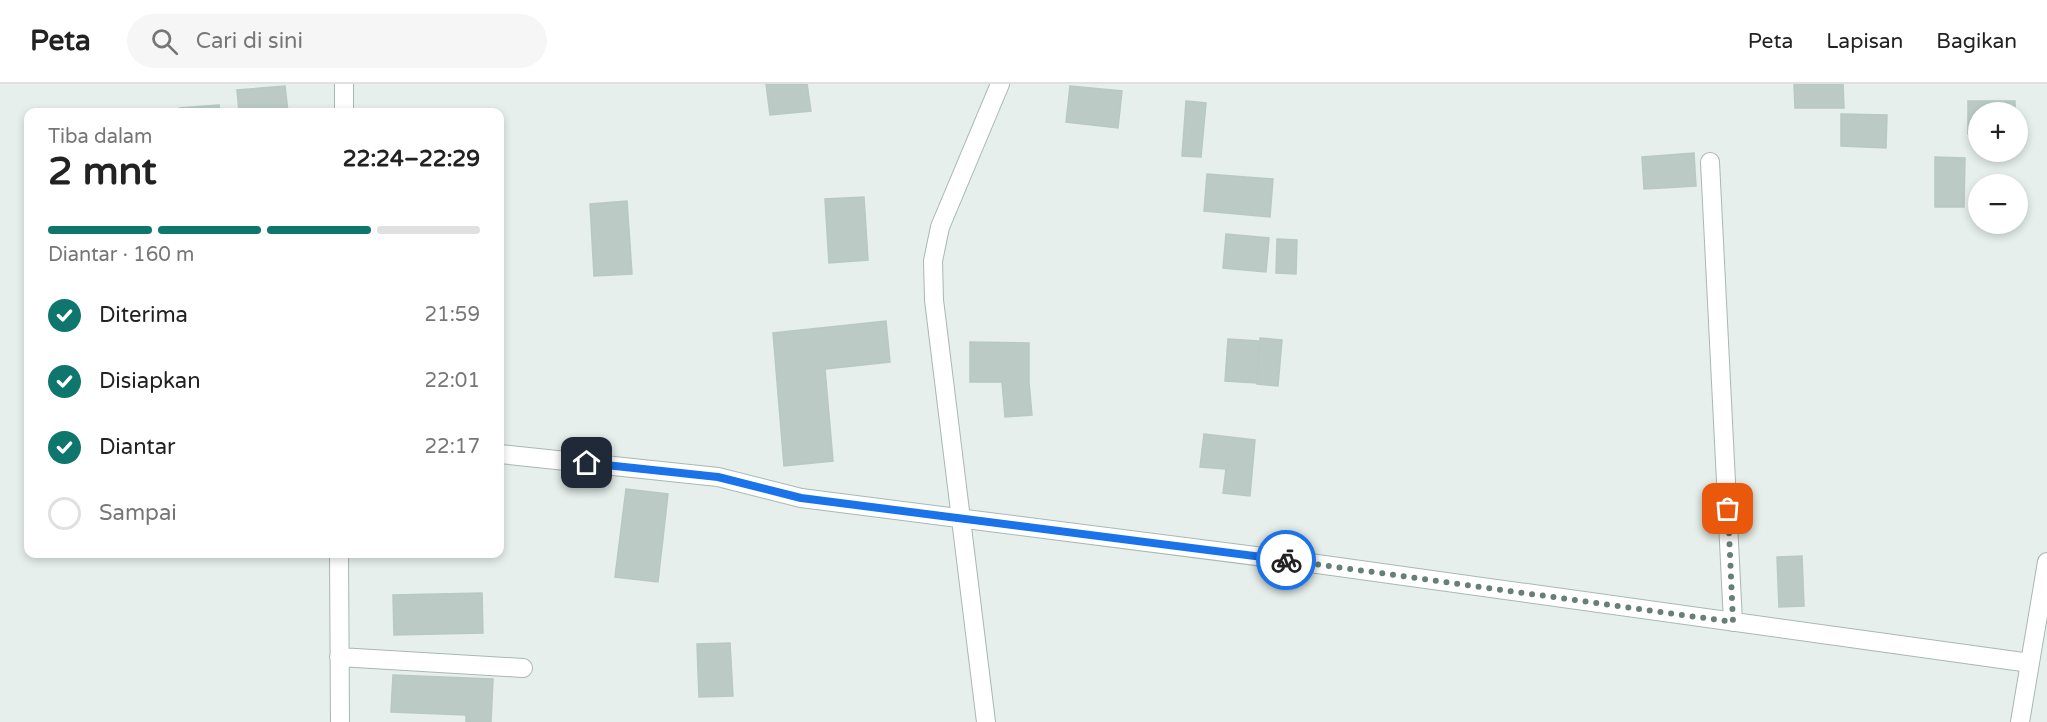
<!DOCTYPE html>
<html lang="id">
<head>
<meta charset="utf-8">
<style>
  body { margin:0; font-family:"Varela Round",sans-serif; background:#f6f6f6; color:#222; height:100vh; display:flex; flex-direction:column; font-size:22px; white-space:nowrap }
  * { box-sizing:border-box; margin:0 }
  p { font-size:20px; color:#767676 }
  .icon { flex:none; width:33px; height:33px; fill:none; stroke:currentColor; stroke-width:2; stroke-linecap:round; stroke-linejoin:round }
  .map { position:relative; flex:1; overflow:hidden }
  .panel { position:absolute; left:24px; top:24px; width:480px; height:450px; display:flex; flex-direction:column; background:#fff; border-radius:12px; box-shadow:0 3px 9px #0003 }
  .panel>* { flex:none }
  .fabs { position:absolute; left:1968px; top:18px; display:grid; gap:12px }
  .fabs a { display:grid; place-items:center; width:60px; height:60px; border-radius:50%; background:#fff; box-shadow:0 3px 9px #0003; font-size:30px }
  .pin { position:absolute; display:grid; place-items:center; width:51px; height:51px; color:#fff; margin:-26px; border-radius:12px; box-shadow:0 3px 9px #0006 }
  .courier { position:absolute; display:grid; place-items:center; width:60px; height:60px; margin:-30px; border:4px solid #1a73e8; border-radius:50%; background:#fff; color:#222; box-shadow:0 2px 8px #0007 }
  .overview em { font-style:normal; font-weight:700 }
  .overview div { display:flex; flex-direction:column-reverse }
  .overview { display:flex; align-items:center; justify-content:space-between; height:102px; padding:0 24px }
  h1 { font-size:39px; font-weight:700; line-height:45px }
  .bar { display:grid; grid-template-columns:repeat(4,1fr); gap:9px 6px; align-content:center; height:72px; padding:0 24px }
  .bar i { height:8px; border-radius:4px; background:#e0e0e0 }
  .bar .active { background:#0f766e }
  .bar p { grid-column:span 4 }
  ol { padding:0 24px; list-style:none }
  li { display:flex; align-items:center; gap:18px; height:66px }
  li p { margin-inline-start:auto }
  li .icon { padding:6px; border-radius:50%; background:#0f766e; color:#fff; stroke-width:4 }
  li:last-child { color:#767676 }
  li i { width:33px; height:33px; border:3px solid #e0e0e0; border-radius:50% }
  header { display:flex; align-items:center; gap:36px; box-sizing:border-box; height:84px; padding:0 30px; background:#fff; border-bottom:2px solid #e0e0e0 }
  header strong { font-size:28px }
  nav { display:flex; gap:33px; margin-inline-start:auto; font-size:21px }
  .search { width:420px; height:54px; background:#f6f6f6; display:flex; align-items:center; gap:15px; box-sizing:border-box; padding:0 21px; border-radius:33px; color:#767676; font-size:22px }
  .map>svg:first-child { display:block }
  .building { fill:#bbcac4; stroke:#b8c9c2; stroke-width:1.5 }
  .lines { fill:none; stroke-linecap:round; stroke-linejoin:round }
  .minor-casing { stroke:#a8b8b2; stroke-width:20 }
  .minor { stroke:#fff; stroke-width:18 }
  .done { stroke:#687f78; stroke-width:6; stroke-dasharray:0 10.8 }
  .route { stroke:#1a73e8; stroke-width:8 }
</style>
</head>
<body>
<header>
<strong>Peta</strong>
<div class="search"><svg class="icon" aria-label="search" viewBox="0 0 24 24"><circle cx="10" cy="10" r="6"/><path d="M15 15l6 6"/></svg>Cari di sini</div>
<nav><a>Peta</a><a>Lapisan</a><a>Bagikan</a></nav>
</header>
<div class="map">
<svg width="2047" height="638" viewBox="0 0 2047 638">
  <rect width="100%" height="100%" fill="#e6efeb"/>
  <path class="building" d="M766 0H807L811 27 770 31Z
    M1794 0H1843L1844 24H1795Z
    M285 2 288 28H239L237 6Z
    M1070 2 1122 7 1118 44 1066 38Z
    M1186 17 1206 19 1201 73 1182 72Z
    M1968 17H2015V28H1978V50H1968Z
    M219 21 220 28H179V24Z
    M1841 30 1887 31 1886 64 1841 62Z
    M1694 69 1696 102 1644 105 1642 73Z
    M1935 73 1965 74 1964 123H1935Z
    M1207 90 1273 95 1270 133 1204 127Z
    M864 113 868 176 829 179 825 115Z
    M627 117 632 190 594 192 590 120Z
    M1226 150 1269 154 1266 188 1223 184Z
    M1277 155 1297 156 1296 190 1276 189Z
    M886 237 890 278 825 285 833 377 784 382 773 249Z
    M1260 254 1282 256 1278 302 1257 300Z
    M1228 255 1259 257 1257 299 1225 297Z
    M970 258 1029 259V298L1032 331 1005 333 1002 298H970Z
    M1204 350 1255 356 1250 412 1223 409 1226 385 1200 383Z
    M500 397H503L502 461H500Z
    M626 405 668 410 658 498 615 493Z
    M1802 472 1804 522 1779 523 1777 473Z
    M482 509 483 549 394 551 393 511Z
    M730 559 733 612 699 613 697 560Z
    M393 591 493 595 491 638H466V631L391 628Z"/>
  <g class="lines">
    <defs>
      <path id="minor" d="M344 0V28
        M1710 78 1733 538
        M500 370 718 393 801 414 1303 478 2030 579
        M339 470 340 638
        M339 573 523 584
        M986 638 934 216 933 177 940 143 1000 0
        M2020 638 2047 478"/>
    </defs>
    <use href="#minor" class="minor-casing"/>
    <use href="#minor" class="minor"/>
  </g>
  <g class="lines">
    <path class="done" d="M1286 476 1733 538 1728 425"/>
    <path class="route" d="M587 379 718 393 801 414 1286 476"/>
  </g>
</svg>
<div class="fabs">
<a>+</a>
<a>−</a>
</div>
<div class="pin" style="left:1728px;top:425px;background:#ea580c"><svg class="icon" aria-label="bag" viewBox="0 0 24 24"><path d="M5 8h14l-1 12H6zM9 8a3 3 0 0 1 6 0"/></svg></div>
<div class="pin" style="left:587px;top:379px;background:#1f2937"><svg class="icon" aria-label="home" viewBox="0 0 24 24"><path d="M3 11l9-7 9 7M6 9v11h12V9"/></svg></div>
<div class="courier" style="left:1286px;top:476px"><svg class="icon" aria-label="bike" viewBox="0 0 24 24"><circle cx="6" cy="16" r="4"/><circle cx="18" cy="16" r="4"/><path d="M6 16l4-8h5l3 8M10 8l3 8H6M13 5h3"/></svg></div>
<section class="panel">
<div class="overview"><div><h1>2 mnt</h1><p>Tiba dalam</p></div><em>22:24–22:29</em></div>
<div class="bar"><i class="active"></i><i class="active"></i><i class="active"></i><i></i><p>Diantar · 160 m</p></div>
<ol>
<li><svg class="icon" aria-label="check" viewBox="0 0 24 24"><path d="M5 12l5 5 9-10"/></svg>Diterima<p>21:59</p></li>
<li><svg class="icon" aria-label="check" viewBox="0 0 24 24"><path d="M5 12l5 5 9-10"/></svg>Disiapkan<p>22:01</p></li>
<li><svg class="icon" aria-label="check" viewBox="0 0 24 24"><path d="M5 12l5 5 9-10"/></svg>Diantar<p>22:17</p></li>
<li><i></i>Sampai</li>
</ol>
</section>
</div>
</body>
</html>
